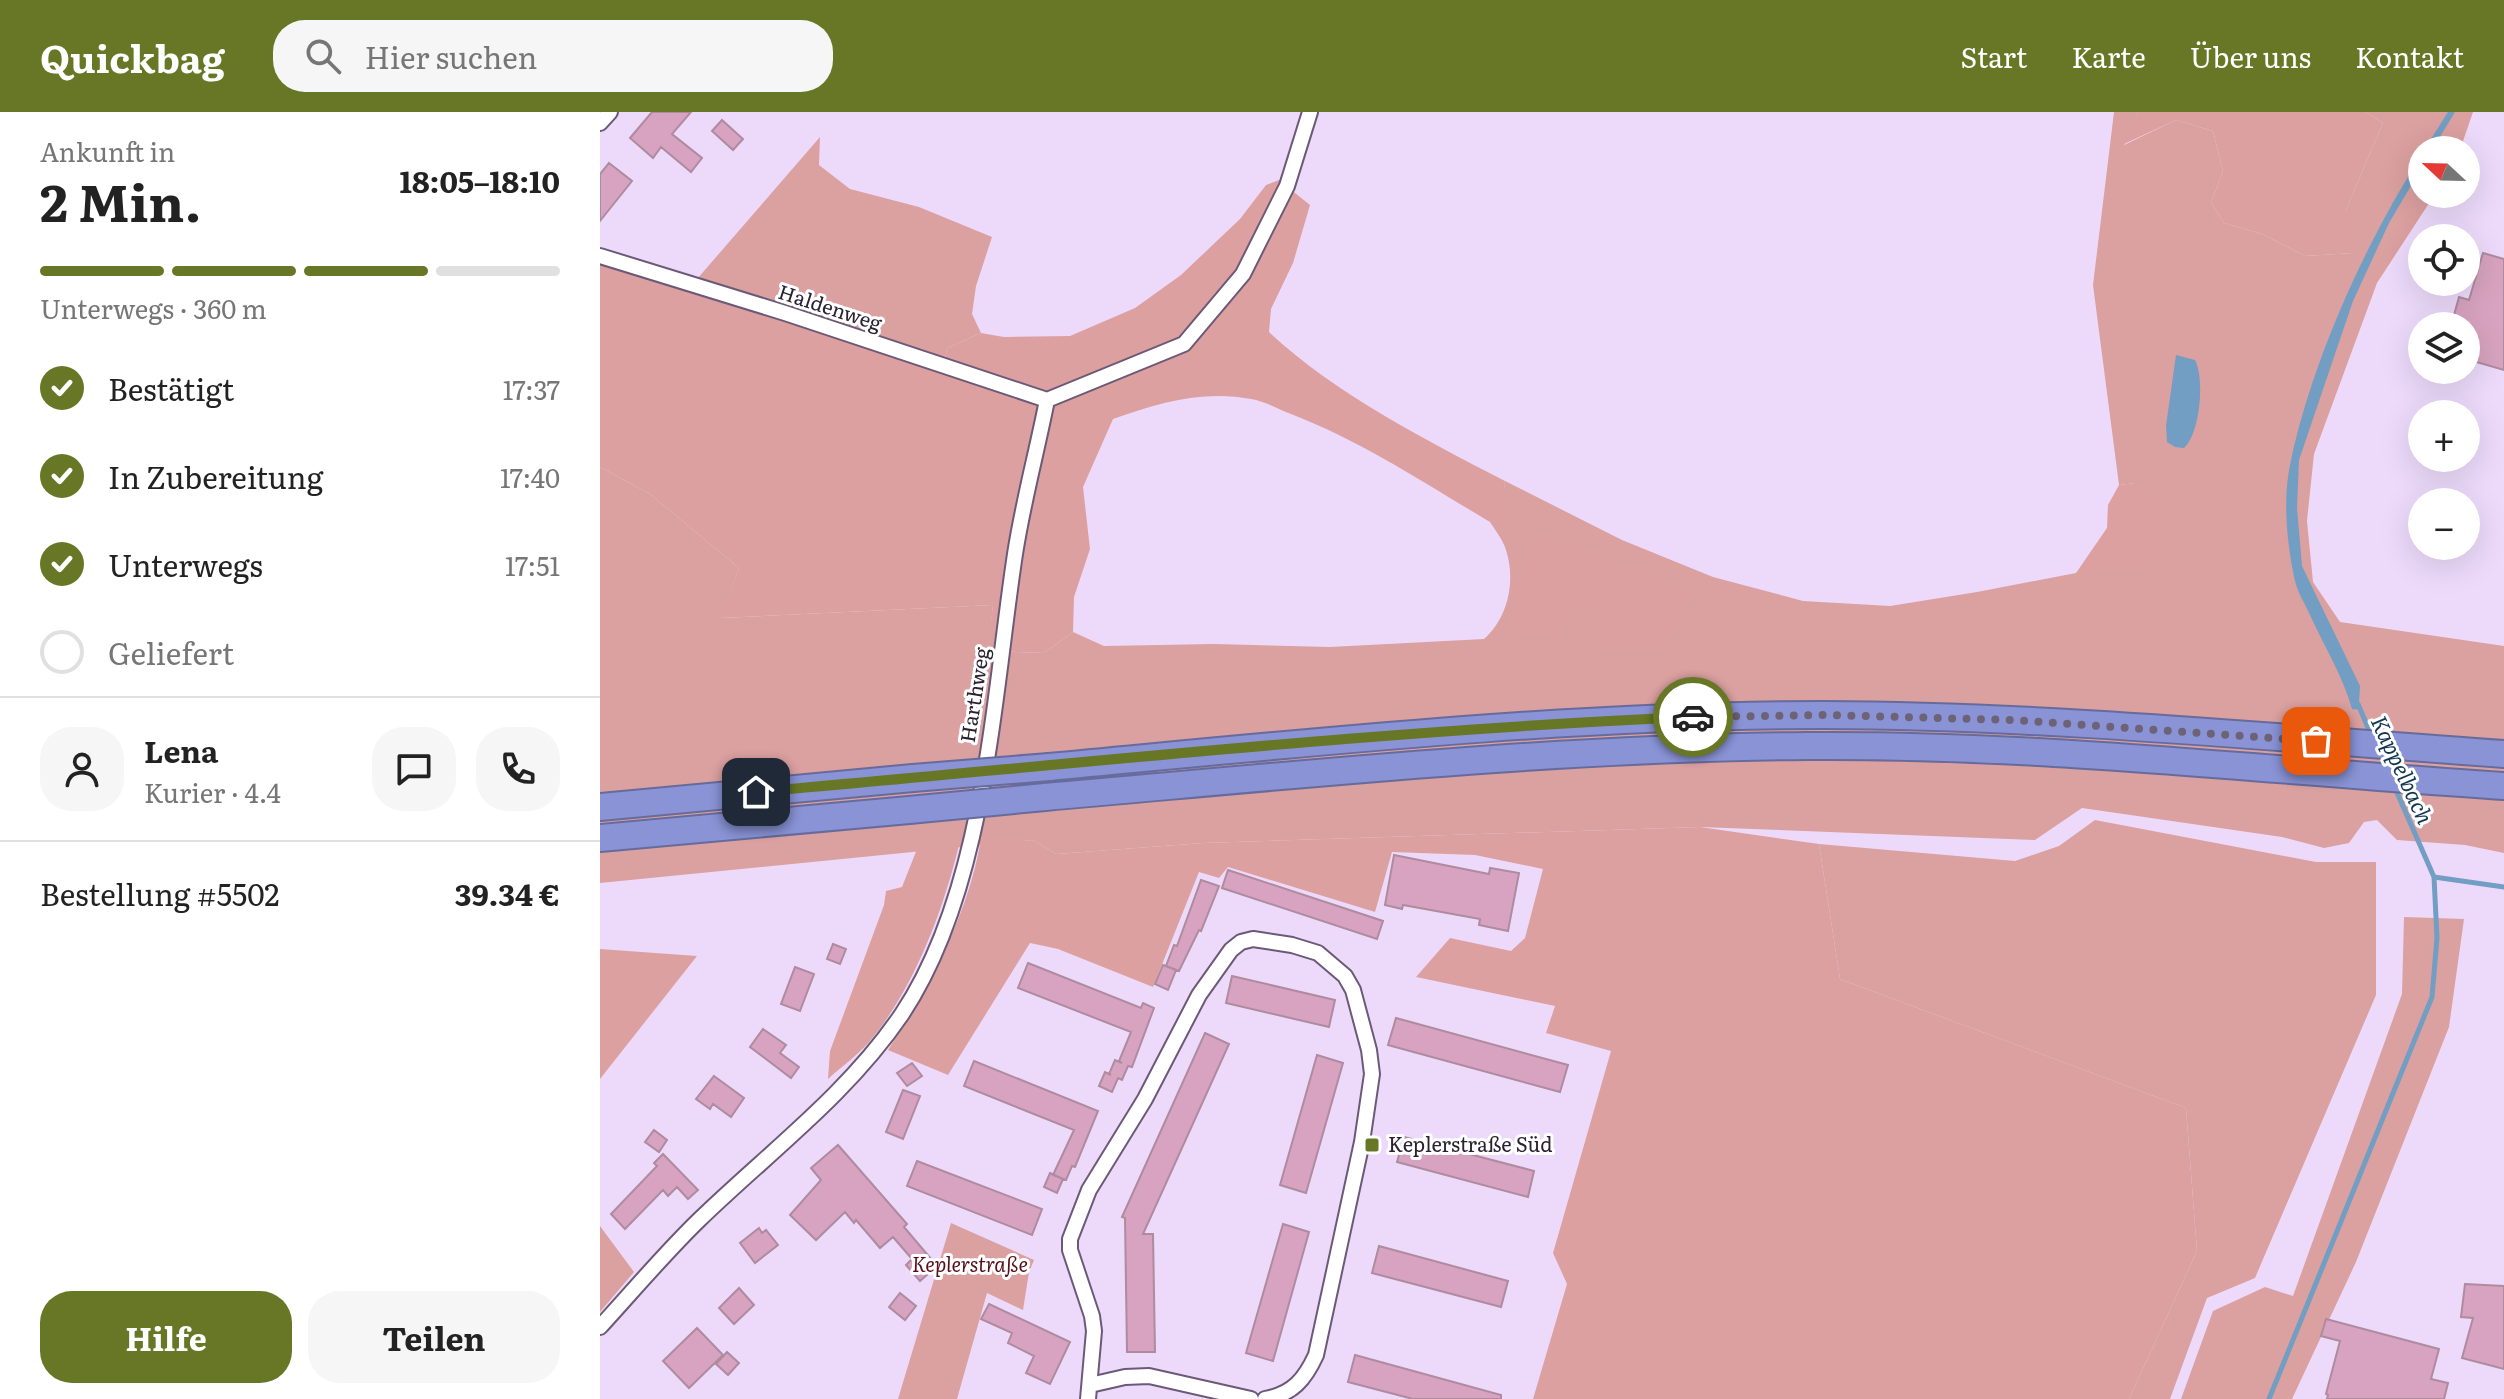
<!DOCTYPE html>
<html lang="de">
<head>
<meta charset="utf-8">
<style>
  body { margin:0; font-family:Literata,serif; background:#f6f6f6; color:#222; height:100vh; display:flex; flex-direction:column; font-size:30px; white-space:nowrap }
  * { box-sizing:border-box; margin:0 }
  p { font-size:26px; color:#767676 }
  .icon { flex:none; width:44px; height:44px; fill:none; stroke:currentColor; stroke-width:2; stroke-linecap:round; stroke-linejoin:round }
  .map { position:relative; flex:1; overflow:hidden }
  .sheet { display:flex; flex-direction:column; background:#fff; width:600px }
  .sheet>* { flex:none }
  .needle { width:52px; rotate:292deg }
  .buttons { position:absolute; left:1808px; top:24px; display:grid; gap:16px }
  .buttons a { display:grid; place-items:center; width:72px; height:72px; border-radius:50%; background:#fff; box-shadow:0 8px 32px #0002; font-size:40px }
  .pin { position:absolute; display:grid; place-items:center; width:68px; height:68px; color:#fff; margin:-34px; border-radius:16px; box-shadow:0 4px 12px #0006 }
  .courier { position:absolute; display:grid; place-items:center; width:80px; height:80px; margin:-40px; border:6px solid #677725; border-radius:50%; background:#fff; color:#222; box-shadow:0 2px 10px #0007 }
  .summary em { font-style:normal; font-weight:700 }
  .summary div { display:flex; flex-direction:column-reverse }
  .summary { display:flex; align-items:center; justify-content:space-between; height:136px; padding:0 40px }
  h1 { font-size:52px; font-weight:700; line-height:60px }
  .bar { display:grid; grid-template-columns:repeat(4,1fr); gap:12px 8px; align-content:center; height:96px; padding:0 40px }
  .bar i { height:10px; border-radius:6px; background:#e0e0e0 }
  .bar .selected { background:#677725 }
  .bar p { grid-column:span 4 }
  .line { display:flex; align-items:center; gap:20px; padding:0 40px; border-top:2px solid #e0e0e0 }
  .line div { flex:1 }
  .round { display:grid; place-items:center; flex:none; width:84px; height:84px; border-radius:32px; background:#f6f6f6 }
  ol { padding:0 40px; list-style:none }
  li { display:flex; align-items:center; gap:24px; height:88px }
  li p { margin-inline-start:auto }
  li .icon { padding:8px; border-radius:50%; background:#677725; color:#fff; stroke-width:4 }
  li:last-child { color:#767676 }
  li i { width:44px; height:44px; border:4px solid #e0e0e0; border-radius:50% }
  .action { display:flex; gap:16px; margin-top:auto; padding:16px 40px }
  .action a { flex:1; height:92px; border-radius:32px; background:#677725; color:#fff; font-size:32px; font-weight:700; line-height:92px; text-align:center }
  .action a+a { background:#f6f6f6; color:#222 }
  header { display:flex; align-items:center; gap:48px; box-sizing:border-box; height:112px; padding:0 40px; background:#677725; color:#fff }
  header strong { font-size:38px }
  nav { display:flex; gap:44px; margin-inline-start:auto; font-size:28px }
  .search { width:560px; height:72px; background:#f6f6f6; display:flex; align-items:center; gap:20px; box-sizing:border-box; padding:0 28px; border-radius:32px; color:#767676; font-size:30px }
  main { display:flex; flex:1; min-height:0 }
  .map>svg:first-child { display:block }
  .green { fill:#dba0a0 }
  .forest { fill:#dda0a1 }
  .water { fill:#719ec2 }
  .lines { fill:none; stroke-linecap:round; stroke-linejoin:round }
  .stream { stroke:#719ec2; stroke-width:5 }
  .building { fill:#d8a3c0; stroke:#ae8b9e; stroke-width:2 }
  .minor-casing { stroke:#6b5a77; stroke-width:18 }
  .motorway-casing { stroke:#676b9c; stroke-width:30 }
  .minor { stroke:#fff; stroke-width:14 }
  .motorway { stroke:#8993d6; stroke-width:26 }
  .motorway-bridge-casing { stroke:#676b9c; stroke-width:30; stroke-linecap:butt }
  .motorway-bridge { stroke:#8993d6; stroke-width:26 }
  .done { stroke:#6e6276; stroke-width:8; stroke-dasharray:0 14.4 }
  .route { stroke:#677725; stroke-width:10 }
  .poi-dot { fill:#677725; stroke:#fff; stroke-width:3 }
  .labels { text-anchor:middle; stroke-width:6; stroke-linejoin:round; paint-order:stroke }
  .street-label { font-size:20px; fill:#29222f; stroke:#fff }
  .poi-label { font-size:20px; fill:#29222f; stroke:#fff; text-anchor:start }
  .park-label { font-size:20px; font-style:italic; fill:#57101a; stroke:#fff }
  .water-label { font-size:22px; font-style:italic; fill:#123650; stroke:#fff }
</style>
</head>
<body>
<header>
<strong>Quickbag</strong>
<div class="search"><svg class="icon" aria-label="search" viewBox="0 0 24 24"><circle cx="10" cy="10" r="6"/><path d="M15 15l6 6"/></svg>Hier suchen</div>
<nav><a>Start</a><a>Karte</a><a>Über uns</a><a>Kontakt</a></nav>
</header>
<main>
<section class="sheet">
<div class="summary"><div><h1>2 Min.</h1><p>Ankunft in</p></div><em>18:05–18:10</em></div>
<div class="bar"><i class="selected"></i><i class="selected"></i><i class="selected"></i><i></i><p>Unterwegs · 360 m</p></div>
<ol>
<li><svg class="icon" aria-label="check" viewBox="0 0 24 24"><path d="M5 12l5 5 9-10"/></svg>Bestätigt<p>17:37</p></li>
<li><svg class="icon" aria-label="check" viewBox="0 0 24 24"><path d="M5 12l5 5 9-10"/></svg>In Zubereitung<p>17:40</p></li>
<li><svg class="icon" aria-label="check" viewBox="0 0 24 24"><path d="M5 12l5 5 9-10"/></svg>Unterwegs<p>17:51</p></li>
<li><i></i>Geliefert</li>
</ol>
<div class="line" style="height:144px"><a class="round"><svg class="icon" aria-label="person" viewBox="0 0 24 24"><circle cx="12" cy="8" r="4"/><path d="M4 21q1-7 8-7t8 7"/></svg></a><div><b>Lena</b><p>Kurier · 4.4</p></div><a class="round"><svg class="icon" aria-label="chat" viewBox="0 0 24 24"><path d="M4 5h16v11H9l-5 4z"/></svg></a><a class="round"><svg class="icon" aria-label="phone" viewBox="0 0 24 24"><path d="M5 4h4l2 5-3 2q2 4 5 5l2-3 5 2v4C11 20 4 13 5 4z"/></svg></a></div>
<div class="line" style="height:104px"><div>Bestellung #5502</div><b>39.34 €</b></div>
<div class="action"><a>Hilfe</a><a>Teilen</a></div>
</section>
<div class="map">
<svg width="1904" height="1287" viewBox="0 0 1904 1287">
  <rect width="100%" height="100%" fill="#eddafb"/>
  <path class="green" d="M1514 0H1538L1524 33 1576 8 1613 19 1623 59 1611 91 1624 111 1662 122 1705 144 1753 141 1746 98 1783 11 1766 0H1873L1860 38H1822V82H1835L1777 171 1714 342 1707 409 1713 470 1740 510 1904 534V741L1865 733 1797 728 1777 708 1764 710 1749 731 1724 736 1682 725 1482 696 1435 728 1100 715 603 731 456 742 433 728 0 771V355L50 382 139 456 121 506 393 493 388 539 444 541 473 520 504 534 614 532 730 535 884 527C908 506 916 469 906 438 903 428 895 418 890 410L901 401 905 369 1022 428 1113 465 1203 489 1290 494 1377 480 1476 461H1499L1535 371 1519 373 1493 173Z
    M220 25 219 53 250 77 319 95 392 125 376 174 372 202 381 221 347 236 343 258 91 174Z
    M1495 708 1716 750H1776V883L1655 1166 1607 1186 1570 1287H1529L1597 1139 1586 996 1240 867 1219 732 1415 749 1459 734Z
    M1804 805 1864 807 1849 915 1756 1150 1692 1287H1581L1613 1199 1665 1175 1693 1184 1802 882Z
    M351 1111 434 1148 429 1160 423 1198 387 1181 357 1287H298Z
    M0 1114 34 1160 0 1200Z"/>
  <path class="forest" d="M1538 0H1766L1783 11 1746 98 1764 117 1753 141 1705 144 1662 122 1624 111 1611 91 1623 59 1613 19 1576 8 1522 33Z
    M679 68 710 93 693 151 671 197 669 220C734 281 826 328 905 369L902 402 890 410C826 372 761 329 691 302 678 297 664 289 651 287 603 278 558 291 513 307L483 375 490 437 474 485 473 520 444 541 387 539 393 493 120 506 139 456 50 382 0 355V147L343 258 347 236 381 221 404 225 470 224 535 196 581 163 640 107 666 73Z
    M1535 371 1555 383 1565 414 1558 451 1499 461H1476L1507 416 1508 393 1519 373Z
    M935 419 1091 478C1088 503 1071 536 1043 540 1032 542 1016 536 1005 534L997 496 976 493 955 521 930 520 910 511Z
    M1100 715 1219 732 1240 867 1586 996 1597 1139 1529 1287H933L967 1172 953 1141 1011 939 946 921 955 894 816 865 850 826 911 839 925 826 943 757 875 743 792 740 775 800 628 755 619 766 599 760 553 875 458 837 430 831 348 963 288 938C328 875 367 806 380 732L433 728 456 742 603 731Z
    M359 733C343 799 314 877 269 930 258 943 241 955 228 967L230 939 284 793 286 779 302 775 317 737Z
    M0 837 97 844 0 967Z"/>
  <path class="water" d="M1848 0H1855L1832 38H1824Z
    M1822 42V55L1789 111 1753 189 1699 348 1697 396 1702 454 1760 574 1759 591 1762 598 1752 597C1743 564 1724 534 1710 503 1705 492 1698 481 1695 469 1687 432 1682 387 1691 348 1713 246 1766 130 1822 42Z
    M1576 243 1595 248C1605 267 1600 322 1584 336L1575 335 1567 330 1566 314Z"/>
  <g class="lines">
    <path class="stream" d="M1758 592 1771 623
      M1834 765 1904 775
      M1669 1287 1832 885 1837 826 1834 765 1795 676"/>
  </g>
  <path class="building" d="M52 0H91L72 22 102 46 91 60 61 35 53 46 30 26Z
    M122 8 143 27 133 38 112 19Z
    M9 51 32 69 0 109V62Z
    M1883 141 1904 147V258L1866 247V214H1851L1859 185 1869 188Z
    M794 743 889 762 890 756 919 761 908 819 879 813 880 807 803 793 802 797 785 793Z
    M628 758 783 809 777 827 622 776Z
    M601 768 619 774 601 819 599 818 579 859 566 854 574 833 577 834Z
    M233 832 246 837 240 852 227 847Z
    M428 851 541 896 543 891 554 896 532 955 528 954 522 968 518 966 512 980 499 974 505 960 511 963 509 962 515 948 522 951 519 949 531 920 418 876Z
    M563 853 576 858 568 878 555 872Z
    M195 855 214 862 200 899 181 892Z
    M632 864 735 888 729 915 626 891Z
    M796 906 968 953 960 980 788 933Z
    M163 917 186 933 180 941 199 955 191 966 150 935Z
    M605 921 629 932 543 1122H553L555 1240H527L525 1106 522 1105Z
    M717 943 743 951 706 1081 680 1073Z
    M374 949 498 999 475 1055 472 1054 466 1068 453 1063 474 1018 364 974Z
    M312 951 322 964 307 974 297 961Z
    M114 964 144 986 131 1005 113 992 110 997 96 987Z
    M303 978 320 984 303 1027 286 1020Z
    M54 1018 67 1028 59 1040 45 1030Z
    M804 1025 934 1059 928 1085 797 1050Z
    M238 1033 307 1112 304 1115 337 1154 320 1169 306 1153 312 1147 293 1125 280 1136 256 1108 254 1111 245 1100 216 1128 190 1103 221 1068 211 1056Z
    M63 1042 98 1078 88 1087 77 1075 68 1084 63 1078 25 1117 11 1102 57 1054 54 1051Z
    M317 1049 442 1097 432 1123 307 1074Z
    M450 1061 463 1067 457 1081 444 1075Z
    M683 1112 709 1120 673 1249 646 1241Z
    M159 1116 162 1121 166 1118 178 1133 155 1151 140 1131Z
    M779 1134 908 1169 901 1195 772 1161Z
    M1865 1172 1904 1174V1257L1862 1246 1873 1206 1861 1205Z
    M139 1176 154 1193 134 1212 119 1196Z
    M300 1181 316 1194 305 1208 289 1195Z
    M389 1192 470 1230 450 1272 426 1261 434 1244 408 1231 412 1221 381 1207Z
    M1726 1207 1839 1237 1831 1267 1848 1271 1844 1287H1727L1728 1283 1726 1282 1740 1229 1721 1224Z
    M97 1216 123 1243 89 1276 63 1249Z
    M127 1240 139 1251 128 1263 116 1252Z
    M755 1243 901 1283V1287H813L748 1270Z"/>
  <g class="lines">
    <defs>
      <path id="minor" d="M0 11 10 0
        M0 144 185 201 447 288
        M447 288 584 232 643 162 687 74 710 0
        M0 1215C33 1179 64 1142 99 1108 168 1041 247 983 302 902 385 777 393 587 415 442 423 390 437 339 447 288
        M490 1273 525 1265 549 1264 651 1287
        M488 1287 494 1219 492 1204 470 1138V1127L489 1078 545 987 599 883 631 838 641 830 653 827 692 833 718 841 745 864 753 878 769 938 772 962 762 1030 716 1243C705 1267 693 1282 665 1287"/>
      <path id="motorway" d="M449 655C707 631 965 603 1224 603 1451 604 1678 626 1904 642
        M445 685C698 663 952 636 1207 634 1440 632 1672 659 1904 674
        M0 695 313 666
        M0 726 309 698"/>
    </defs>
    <use href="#minor" class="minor-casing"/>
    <use href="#motorway" class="motorway-casing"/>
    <use href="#minor" class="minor"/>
    <use href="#motorway" class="motorway"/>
    <defs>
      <path id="motorway-bridge" d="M313 666 449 655
        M309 698 445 685"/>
    </defs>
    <use href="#motorway-bridge" class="motorway-bridge-casing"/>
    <use href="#motorway-bridge" class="motorway-bridge"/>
  </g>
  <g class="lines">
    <path class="done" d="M1093 605 1225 603 1413 608 1716 629"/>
    <path class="route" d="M156 680C468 653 780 618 1093 605"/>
  </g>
  <rect class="poi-dot" x="764" y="1025" width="16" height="16" rx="4"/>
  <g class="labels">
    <g class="street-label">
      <text transform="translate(230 196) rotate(18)" y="7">Haldenweg</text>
      <text transform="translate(375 583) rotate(-81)" y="7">Harthweg</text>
    </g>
    <g class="poi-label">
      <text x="788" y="1040">Keplerstraße Süd</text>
    </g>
    <g class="park-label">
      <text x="370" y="1160">Keplerstraße</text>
    </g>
    <g class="water-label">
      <text transform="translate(1802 658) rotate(65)" y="8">Kappelbach</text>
    </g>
  </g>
</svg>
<div class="buttons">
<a><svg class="needle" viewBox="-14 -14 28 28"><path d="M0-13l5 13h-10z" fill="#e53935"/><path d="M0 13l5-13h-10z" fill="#767676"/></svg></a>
<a><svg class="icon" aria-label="locate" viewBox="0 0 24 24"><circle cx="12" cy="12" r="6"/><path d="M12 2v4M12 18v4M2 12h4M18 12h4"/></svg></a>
<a><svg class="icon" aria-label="layers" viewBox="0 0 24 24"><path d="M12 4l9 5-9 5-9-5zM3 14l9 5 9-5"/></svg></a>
<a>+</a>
<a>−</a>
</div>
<div class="pin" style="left:1716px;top:629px;background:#ea580c"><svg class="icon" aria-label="bag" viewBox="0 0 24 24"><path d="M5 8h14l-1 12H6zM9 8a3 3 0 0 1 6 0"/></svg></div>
<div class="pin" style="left:156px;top:680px;background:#1f2937"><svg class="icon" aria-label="home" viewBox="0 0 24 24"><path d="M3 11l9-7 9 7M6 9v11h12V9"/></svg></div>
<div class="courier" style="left:1093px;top:605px"><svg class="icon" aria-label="car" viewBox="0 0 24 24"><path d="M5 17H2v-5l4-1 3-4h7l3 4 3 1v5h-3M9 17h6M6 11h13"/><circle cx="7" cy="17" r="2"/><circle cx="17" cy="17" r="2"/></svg></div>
</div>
</main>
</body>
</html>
